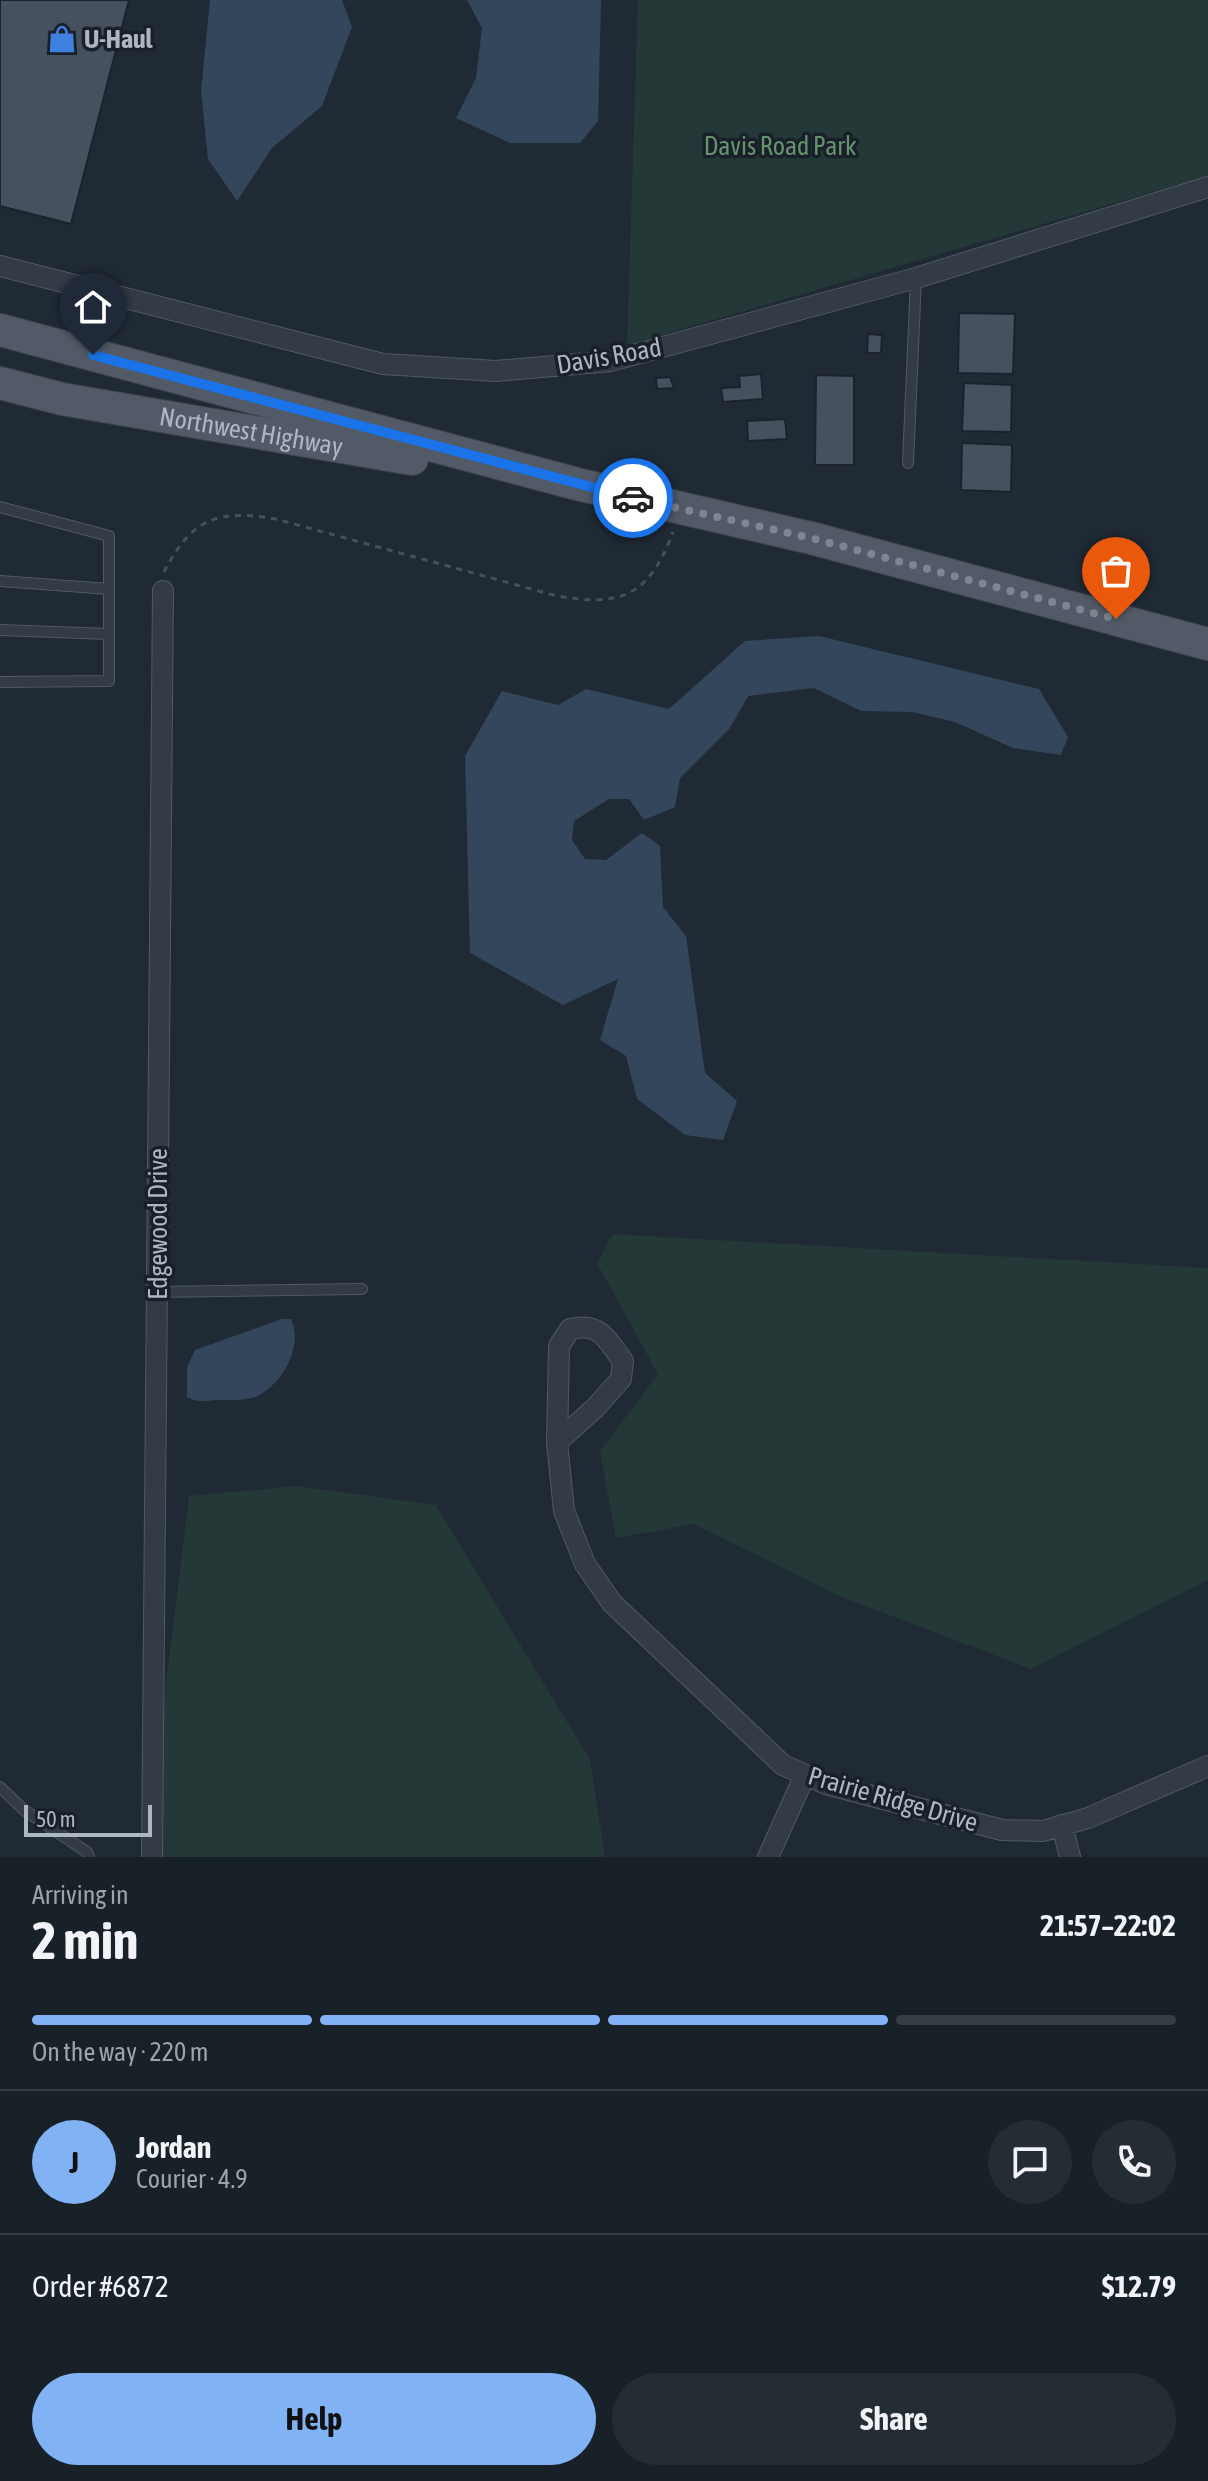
<!DOCTYPE html>
<html lang="en">
<head>
<meta charset="utf-8">
<style>
  body { margin:0; font-family:"Asap Condensed",sans-serif; background:#252d34; color:#f1f3f6; height:100vh; display:flex; flex-direction:column; font-size:30px; white-space:nowrap }
  * { box-sizing:border-box; margin:0 }
  p { font-size:26px; color:#9fa3a8 }
  .icon { flex:none; width:44px; height:44px; fill:none; stroke:currentColor; stroke-width:2; stroke-linecap:round; stroke-linejoin:round }
  .map { position:relative; height:1857px; overflow:hidden }
  .details { display:flex; flex-direction:column; background:#182028; flex:1 }
  .details>* { flex:none }
  .scale { position:absolute; left:24px; bottom:20px; width:128px; box-sizing:border-box; padding-left:8px; border:4px solid #adb6c3; border-top:0; font-size:22px; line-height:28px; white-space:nowrap; color:#adb6c3; -webkit-text-stroke:6px #19202a; paint-order:stroke }
  .pin { position:absolute; display:grid; place-items:center; width:68px; height:68px; color:#fff; margin:-82px -34px; border-radius:50% 50% 50% 0; rotate:-45deg; box-shadow:0 0 8px #0007 }
  .pin .icon { rotate:45deg }
  .courier { position:absolute; display:grid; place-items:center; width:80px; height:80px; margin:-40px; border:6px solid #1a73e8; border-radius:50%; background:#fff; color:#222; box-shadow:0 2px 10px #0007 }
  .headline em { font-style:normal; font-weight:700 }
  .headline div { display:flex; flex-direction:column-reverse }
  .headline { display:flex; align-items:center; justify-content:space-between; height:136px; padding:0 32px }
  h1 { font-size:52px; font-weight:700; line-height:60px }
  .bar { display:grid; grid-template-columns:repeat(4,1fr); gap:12px 8px; align-content:center; height:96px; padding:0 32px }
  .bar i { height:10px; border-radius:6px; background:#363e45 }
  .bar .active { background:#81b2f3 }
  .bar p { grid-column:span 4 }
  .line { display:flex; align-items:center; gap:20px; padding:0 32px; border-top:2px solid #363e45 }
  .line div { flex:1 }
  .round { display:grid; place-items:center; flex:none; width:84px; height:84px; border-radius:42px; background:#252d34 }
  .action { display:flex; gap:16px; margin-top:auto; padding:16px 32px }
  .action a { flex:1; height:92px; border-radius:48px; background:#81b2f3; color:#111; font-size:32px; font-weight:700; line-height:92px; text-align:center }
  .action a+a { background:#252d34; color:#f1f3f6 }
  .map>svg:first-child { display:block }
  .green { fill:#253838 }
  .water { fill:#34465c }
  .building { fill:#46515f; stroke:#1b222c; stroke-width:2 }
  .lines { fill:none; stroke-linecap:round; stroke-linejoin:round }
  .service-casing { stroke:#515964; stroke-width:12 }
  .minor-casing { stroke:#515964; stroke-width:22 }
  .primary-casing { stroke:#3d444f; stroke-width:34 }
  .path { stroke:#415455; stroke-width:3; stroke-dasharray:6 6; stroke-linecap:butt }
  .service { stroke:#333b45; stroke-width:10 }
  .minor { stroke:#333b45; stroke-width:20 }
  .primary { stroke:#515a66; stroke-width:32 }
  .done { stroke:#7c8591; stroke-width:8; stroke-dasharray:0 14.4 }
  .route { stroke:#1a73e8; stroke-width:10 }
  .labels { text-anchor:middle; stroke-width:7; stroke-linejoin:round; paint-order:stroke }
  .poi-label { font-size:26px; font-weight:bold; fill:#adb6c3; stroke:#19202a; text-anchor:start }
  .park-label { font-size:26px; fill:#66926e; stroke:#19202a }
  .street-label { font-size:26px; fill:#adb6c3; stroke:#19202a }
</style>
</head>
<body>
<div class="map">
<svg width="1208" height="1857" viewBox="0 0 1208 1857">
  <rect width="100%" height="100%" fill="#202a35"/>
  <path class="green" d="M638 0H1208V176L627 345Z
    M613 1234 1208 1268V1580L1031 1669 837 1595 694 1524 616 1538 600 1451 658 1374 597 1263Z
    M297 1486 436 1505 590 1760 605 1857H155L166 1683 189 1496Z"/>
  <path class="water" d="M210 0H342L352 27 322 106 272 148 237 201 208 159 201 91Z
    M467 0H601L598 121 580 143H510L456 118 476 78 482 28Z
    M819 636 1039 689 1068 737 1061 755 1013 748 955 722 913 712 861 711 814 688 748 696 730 728 680 778 675 807 644 820 629 799H609L574 821 572 840 585 859 606 860 642 833 660 846 663 907 686 936 705 1073 737 1101 723 1140 685 1135 637 1099 626 1056 600 1040 618 979 563 1005 470 953 465 756 502 691 558 705 586 689 669 709 745 641Z
    M282 1319H291C304 1346 282 1386 255 1397 244 1401 229 1400 218 1400 206 1401 198 1403 187 1397V1367L195 1350Z"/>
  <path class="building" d="M0 0H129L71 224 0 206Z
    M959 313 1015 314 1013 374 958 373Z
    M868 334 882 335 881 353H867Z
    M761 374 763 399 723 402 721 388 740 387 739 376Z
    M816 375 854 376V465H815Z
    M670 377 674 388 657 389 656 378Z
    M964 383 1012 385 1011 432 962 431Z
    M785 419 787 439 748 441 747 421Z
    M962 443 1012 445 1011 492 961 490Z"/>
  <g class="lines">
    <defs>
      <path id="service" d="M908 463 916 278
        M0 507 109 536V681L0 682
        M0 581 109 589
        M0 630 109 634
        M157 1292 362 1289
        M0 1787 24 1810 87 1852 89 1857"/>
      <path id="minor" d="M0 266 383 364 496 371 611 361 916 278 1208 187
        M557 1442 595 1408 621 1379 623 1361C606 1339 601 1322 570 1329L559 1346 557 1442 564 1511 585 1564 612 1603 783 1765 826 1784 1002 1830 1043 1831 1088 1818 1208 1766
        M1062 1825 1070 1857
        M152 1857 163 591
        M768 1857 805 1775"/>
      <g id="primary">
        <path d="M0 330 577 484 811 538 1208 644"/>
        <path id="s1" d="M0 383 62 399 412 459"/>
      </g>
    </defs>
    <use href="#service" class="service-casing"/>
    <use href="#minor" class="minor-casing"/>
    <use href="#primary" class="primary-casing"/>
    <path class="path" d="M164 572C192 518 217 509 276 519L557 596C622 607 649 596 673 532"/>
    <use href="#service" class="service"/>
    <use href="#minor" class="minor"/>
    <use href="#primary" class="primary"/>
  </g>
  <g class="lines">
    <path class="done" d="M633 498 811 538 1116 619"/>
    <path class="route" d="M93 355 633 498"/>
  </g>
  <defs>
    <symbol id="shop-bare" viewBox="-9 -9 18 18"><path d="M-5-2.5h2.3a2.7 3.5 0 0 1 5.4 0H5L5.5 6h-11ZM-1.5-2.5h3a1.5 2.3 0 0 0-3 0Z" fill="#3f7fe0" stroke="#19202a" stroke-width="2.5" paint-order="stroke"/></symbol>
  </defs>
  <g fill-rule="evenodd">
    <use href="#shop-bare" x="42" y="19" width="40" height="40"/>
  </g>
  <g class="labels">
    <g class="poi-label">
      <text x="84" y="48">U-Haul</text>
    </g>
    <g class="park-label">
      <text x="780" y="155">Davis Road Park</text>
    </g>
    <g class="street-label">
      <text transform="translate(609 356) rotate(-10)" y="9">Davis Road</text>
      <text dy="9" stroke="none"><textPath href="#s1" startOffset="256">Northwest Highway</textPath></text>
      <text transform="translate(158 1224) rotate(-90)" y="9">Edgewood Drive</text>
      <text transform="translate(893 1799) rotate(16)" y="9">Prairie Ridge Drive</text>
    </g>
  </g>
</svg>
<div class="scale">50 m</div>
<div class="pin" style="left:1116px;top:619px;background:#ea580c"><svg class="icon" aria-label="bag" viewBox="0 0 24 24"><path d="M5 8h14l-1 12H6zM9 8a3 3 0 0 1 6 0"/></svg></div>
<div class="pin" style="left:93px;top:355px;background:#1f2937"><svg class="icon" aria-label="home" viewBox="0 0 24 24"><path d="M3 11l9-7 9 7M6 9v11h12V9"/></svg></div>
<div class="courier" style="left:633px;top:498px"><svg class="icon" aria-label="car" viewBox="0 0 24 24"><path d="M5 17H2v-5l4-1 3-4h7l3 4 3 1v5h-3M9 17h6M6 11h13"/><circle cx="7" cy="17" r="2"/><circle cx="17" cy="17" r="2"/></svg></div>
</div>
<section class="details">
<div class="headline"><div><h1>2 min</h1><p>Arriving in</p></div><em>21:57–22:02</em></div>
<div class="bar"><i class="active"></i><i class="active"></i><i class="active"></i><i></i><p>On the way · 220 m</p></div>
<div class="line" style="height:144px"><b class="round" style="background:#81b2f3;color:#111">J</b><div><b>Jordan</b><p>Courier · 4.9</p></div><a class="round"><svg class="icon" aria-label="chat" viewBox="0 0 24 24"><path d="M4 5h16v11H9l-5 4z"/></svg></a><a class="round"><svg class="icon" aria-label="phone" viewBox="0 0 24 24"><path d="M5 4h4l2 5-3 2q2 4 5 5l2-3 5 2v4C11 20 4 13 5 4z"/></svg></a></div>
<div class="line" style="height:104px"><div>Order #6872</div><b>$12.79</b></div>
<div class="action"><a>Help</a><a>Share</a></div>
</section>
</body>
</html>
